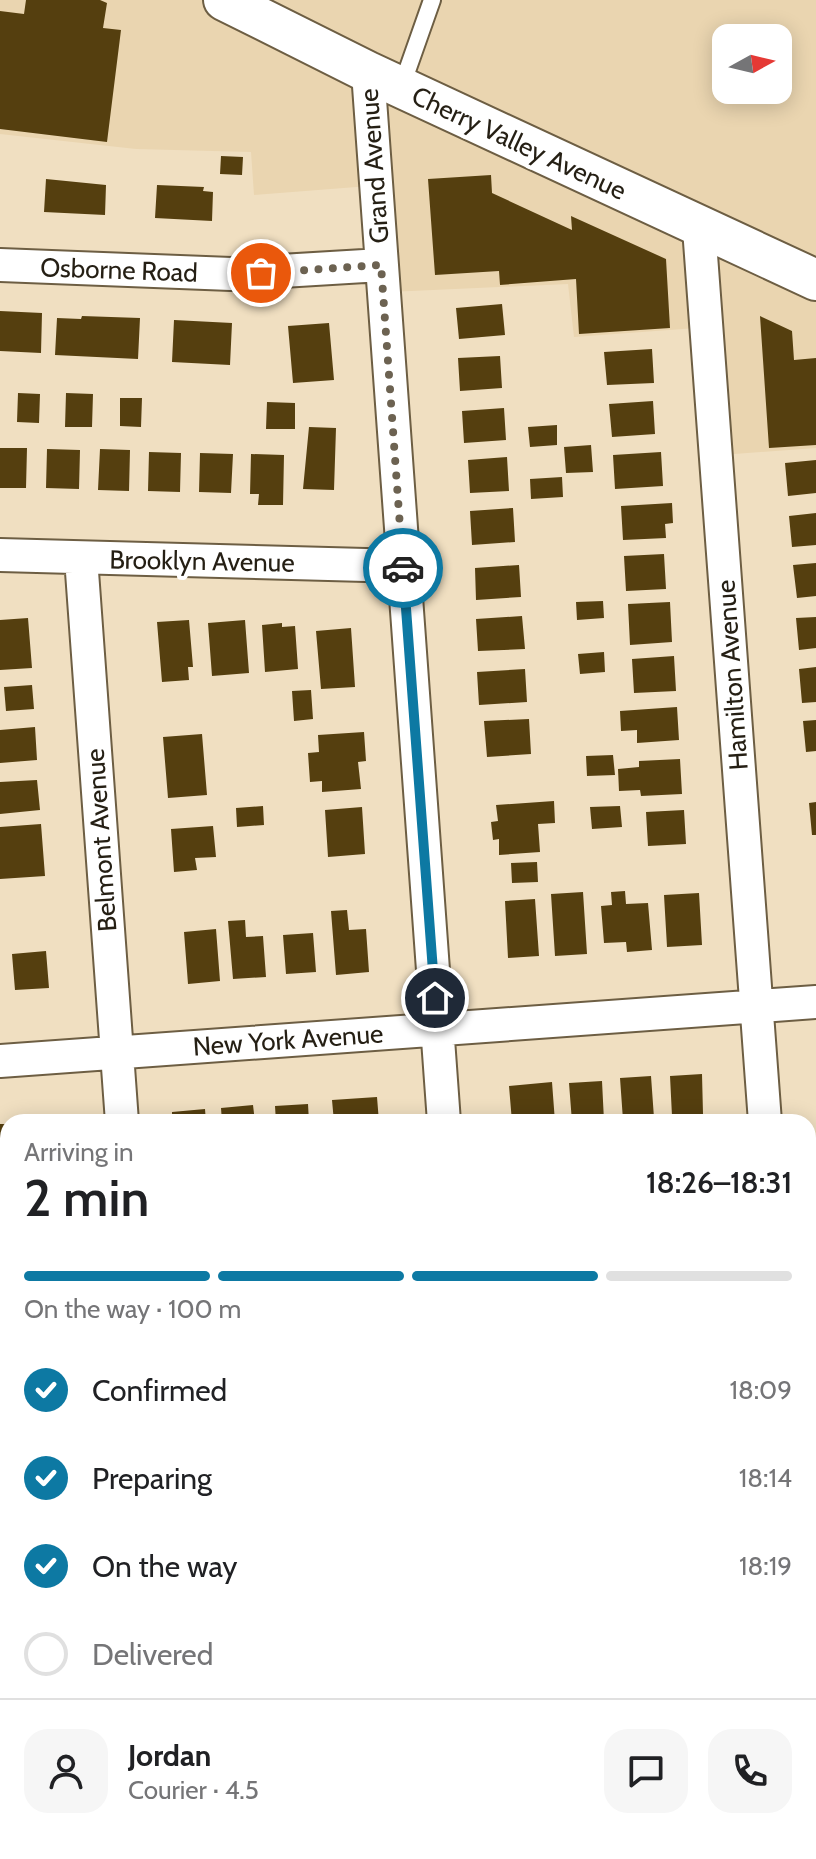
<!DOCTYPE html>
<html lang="en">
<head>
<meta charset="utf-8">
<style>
  body { margin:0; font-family:Cabin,sans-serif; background:#f6f6f6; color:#202124; height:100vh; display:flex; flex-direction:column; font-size:30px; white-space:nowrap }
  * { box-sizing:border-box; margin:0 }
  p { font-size:26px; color:#757577 }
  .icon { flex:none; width:44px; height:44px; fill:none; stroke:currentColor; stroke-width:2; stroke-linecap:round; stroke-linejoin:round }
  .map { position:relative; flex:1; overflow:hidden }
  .drawer { position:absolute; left:0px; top:1114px; width:816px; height:746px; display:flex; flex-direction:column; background:#fff; border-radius:24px 24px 0 0; box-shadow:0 4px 20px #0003 }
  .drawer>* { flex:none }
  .needle { width:52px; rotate:82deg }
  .buttons { position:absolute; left:712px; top:24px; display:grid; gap:16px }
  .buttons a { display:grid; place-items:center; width:80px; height:80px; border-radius:16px; background:#fff; box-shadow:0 4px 20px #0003; font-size:40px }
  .pin { position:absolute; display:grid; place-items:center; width:68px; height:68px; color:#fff; margin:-34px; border:4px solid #fff; border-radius:50%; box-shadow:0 2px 8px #0007 }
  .courier { position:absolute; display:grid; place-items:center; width:80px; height:80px; margin:-40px; border:6px solid #0d79a3; border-radius:50%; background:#fff; color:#222; box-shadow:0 2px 10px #0007 }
  .summary em { font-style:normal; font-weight:600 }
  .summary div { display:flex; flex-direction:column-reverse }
  .summary { display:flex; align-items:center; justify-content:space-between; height:136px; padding:0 24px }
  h1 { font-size:52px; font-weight:600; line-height:60px }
  .bar { display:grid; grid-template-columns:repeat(4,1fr); gap:12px 8px; align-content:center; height:96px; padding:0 24px }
  .bar i { height:10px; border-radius:6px; background:#e0e0e0 }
  .bar .active { background:#0d79a3 }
  .bar p { grid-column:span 4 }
  .line { display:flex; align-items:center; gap:20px; padding:0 24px; border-top:2px solid #e0e0e0 }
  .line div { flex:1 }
  .round { display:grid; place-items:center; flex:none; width:84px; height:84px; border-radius:24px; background:#f6f6f6 }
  ol { padding:0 24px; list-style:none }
  li { display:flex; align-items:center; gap:24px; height:88px }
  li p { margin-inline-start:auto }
  li .icon { padding:8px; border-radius:50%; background:#0d79a3; color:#fff; stroke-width:4 }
  li:last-child { color:#757577 }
  li i { width:44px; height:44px; border:4px solid #e0e0e0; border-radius:50% }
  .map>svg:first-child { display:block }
  .built { fill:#ead5b0; fill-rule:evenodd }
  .building { fill:#553f0f }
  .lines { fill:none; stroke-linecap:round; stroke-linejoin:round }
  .service-casing { stroke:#6d5e43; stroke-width:20 }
  .minor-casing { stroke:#6d5e43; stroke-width:36 }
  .tertiary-casing { stroke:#6d5e43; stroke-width:44 }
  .service { stroke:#fff; stroke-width:16 }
  .minor { stroke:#fff; stroke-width:32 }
  .tertiary { stroke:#fff; stroke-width:40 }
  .done { stroke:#6c6251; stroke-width:8; stroke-dasharray:0 14.4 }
  .route { stroke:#0d79a3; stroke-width:10 }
  .labels { text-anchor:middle; stroke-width:8; stroke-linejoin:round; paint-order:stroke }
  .street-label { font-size:26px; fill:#251f14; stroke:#fff }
</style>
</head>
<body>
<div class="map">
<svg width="816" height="1859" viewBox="0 0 816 1859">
  <rect width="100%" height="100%" fill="#f0dfc1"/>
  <path class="built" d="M0 0H816V448L721 455 710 327 574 337 568 284 389 292 382 185 254 195 251 152 136 149 0 134ZM726 38H778V90H726Z"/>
  <path class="building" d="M26 0H100L107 3 103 28 121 30 107 142 0 129V11L24 14Z
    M221 156 243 157 242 175 220 174Z
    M491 175 492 193 572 230 571 216 666 259 670 328 579 334 576 279 500 285 499 271 435 275 428 179Z
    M46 179 106 185 105 215 44 212Z
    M157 185 204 187 203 191 213 192 212 221 155 218Z
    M502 304 505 335 459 339 456 308Z
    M0 311 42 313 41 353 0 351Z
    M82 316 140 318 138 359 55 355 57 318 81 319Z
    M760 316 792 331 794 360 816 358V445L769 448Z
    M174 320 232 323 230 365 172 362Z
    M329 323 334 380 293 383 288 326Z
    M652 349 654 383 607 385 604 352Z
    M500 356 502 388 460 391 458 358Z
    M18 393 40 394 39 423 17 422Z
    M66 393 93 394 92 427H65Z
    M120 398H142L141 427 120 426Z
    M653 401 655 434 612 437 609 404Z
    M267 402 295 403V429H266Z
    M504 408 506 440 464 443 462 411Z
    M557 425V445L530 447 528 427Z
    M309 427 336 428 334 490 303 489Z
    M591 445 593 472 566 473 564 447Z
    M0 448H27L26 488H0Z
    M47 449 80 450 79 489 46 488Z
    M100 449 130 450 129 491 98 490Z
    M149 452 181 453 180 492 148 491Z
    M661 452 663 486 615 489 613 455Z
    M200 453 233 454 231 493 199 492Z
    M251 454 284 455 283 505H258L259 494H250Z
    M507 457 509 491 470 493 468 460Z
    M816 460V493L788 496 785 463Z
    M562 477 563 497 531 499 530 479Z
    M672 503 673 523 665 524 666 538 623 540 621 506Z
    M513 508 515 542 472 545 470 511Z
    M816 513V545L792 547 789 516Z
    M664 554 666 589 626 591 624 556Z
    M816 563V596L797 598 793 565Z
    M519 565 521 597 476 600 475 568Z
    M603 601 604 618 577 620 576 602Z
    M670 602 672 642 630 645 628 604Z
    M522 616 525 649 478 651 476 619Z
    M816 617V648L799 650 796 618Z
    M28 618 32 668 0 670V620Z
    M189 620 193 667H188L189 680 162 682 157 622Z
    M245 620 249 673 212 676 208 623Z
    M282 623V627L295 626 298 669 265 672 262 625Z
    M351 628 355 687 321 689 316 631Z
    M604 652 605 672 580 674 578 654Z
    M674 656 676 691 634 693 632 659Z
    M816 667V702L802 703 799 669Z
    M525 669 527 702 479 705 477 672Z
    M32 685 34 709 6 711 4 687Z
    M311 690 313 719 294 721 292 691Z
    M677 707 679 740 637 743V730L621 731 620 711Z
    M529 719 531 754 487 757 484 721Z
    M816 720V751L806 752 803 721Z
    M35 727 37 760 0 763V730Z
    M364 732 366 761 358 762 361 789 322 792V781L310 782 308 753 319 752 318 735Z
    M202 734 207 795 168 798 163 737Z
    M613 755 615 775 587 776 586 756Z
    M680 759 682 794 641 796 640 790 619 791 618 769 639 767V761Z
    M37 780 40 810 0 814V782Z
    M554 801 555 823 538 824 540 852 499 855V839L493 840 491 822 498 821 496 805Z
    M816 802V835H812L809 803Z
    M263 806 264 825 237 827 236 808Z
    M620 806 622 827 592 829 590 807Z
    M362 807 365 854 328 857 325 810Z
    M684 810 686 844 648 846 646 812Z
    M41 824 45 876 0 879V827Z
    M213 826 216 857 195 858 197 870 174 872 171 829Z
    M537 862 538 882 512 883 511 863Z
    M625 891 626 904 648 903 652 950 627 952 626 942 604 943 601 906 612 905 611 892Z
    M583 892 587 954 555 956 551 894Z
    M699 893 702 945 667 947 664 895Z
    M535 899 539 956 508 958 505 901Z
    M347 910 349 930 366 929 369 972 336 975 331 911Z
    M245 920 246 937 263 936 266 977 233 979 228 921Z
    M216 929 220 981 188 984 184 932Z
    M313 933 316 972 286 974 283 935Z
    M46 951 49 988 15 990 12 954Z
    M702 1074 703 1114 672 1116 670 1076Z
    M651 1076 654 1118 623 1120 620 1078Z
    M602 1081 604 1121 572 1122 569 1083Z
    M552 1082 555 1122H512L509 1086Z
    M377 1097 379 1122H334L332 1100Z
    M308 1104 309 1122H276L275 1106Z
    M253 1105 255 1122H222L221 1108Z
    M205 1109 206 1122H172V1112Z
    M0 1124H8V1163H0Z
    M8 1323V1377H5L0 1324Z
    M8 1646V1676L0 1677V1647Z"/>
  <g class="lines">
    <defs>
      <path id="service" d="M401 88 432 0"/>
      <path id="minor" d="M368 72 444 1122
        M699 228 765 1122
        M0 265 231 274 381 265
        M0 555 403 566
        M81 558 122 1122
        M0 1061 816 1002
        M808 1350 816 1349
        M0 1443 8 1442
        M808 1504 816 1573
        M808 1802 816 1801
        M521 1852 522 1859
        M357 1859 411 1852"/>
      <path id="tertiary" d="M224 0 368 72 816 280"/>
    </defs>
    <use href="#service" class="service-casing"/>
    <use href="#minor" class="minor-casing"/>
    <use href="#tertiary" class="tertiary-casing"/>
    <use href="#service" class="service"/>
    <use href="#minor" class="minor"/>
    <use href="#tertiary" class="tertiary"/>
  </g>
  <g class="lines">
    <path class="done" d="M261 273 381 265 403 568"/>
    <path class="route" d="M403 568 435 998"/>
  </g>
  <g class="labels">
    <g class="street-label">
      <text transform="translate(519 143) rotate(25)" y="9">Cherry Valley Avenue</text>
      <text transform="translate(374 166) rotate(-94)" y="9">Grand Avenue</text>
      <text transform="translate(119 270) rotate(2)" y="9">Osborne Road</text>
      <text transform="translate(202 561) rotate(1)" y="9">Brooklyn Avenue</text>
      <text transform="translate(732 675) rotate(-94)" y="9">Hamilton Avenue</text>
      <text transform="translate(101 840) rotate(-94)" y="9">Belmont Avenue</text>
      <text transform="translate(288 1040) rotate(-4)" y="9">New York Avenue</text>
    </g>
  </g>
</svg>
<div class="buttons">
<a><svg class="needle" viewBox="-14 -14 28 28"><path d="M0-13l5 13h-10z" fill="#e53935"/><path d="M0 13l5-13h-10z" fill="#757577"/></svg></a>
</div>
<div class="pin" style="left:261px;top:273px;background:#ea580c"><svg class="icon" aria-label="bag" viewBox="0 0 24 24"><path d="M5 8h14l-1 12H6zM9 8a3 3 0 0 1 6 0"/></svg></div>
<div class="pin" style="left:435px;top:998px;background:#1f2937"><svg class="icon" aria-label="home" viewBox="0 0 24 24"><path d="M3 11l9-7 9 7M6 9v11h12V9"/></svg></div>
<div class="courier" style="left:403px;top:568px"><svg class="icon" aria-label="car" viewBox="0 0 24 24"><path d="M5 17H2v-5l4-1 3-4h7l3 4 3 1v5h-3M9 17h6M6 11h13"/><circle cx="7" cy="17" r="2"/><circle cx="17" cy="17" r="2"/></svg></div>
<section class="drawer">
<div class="summary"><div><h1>2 min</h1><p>Arriving in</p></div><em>18:26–18:31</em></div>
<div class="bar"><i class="active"></i><i class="active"></i><i class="active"></i><i></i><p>On the way · 100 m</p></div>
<ol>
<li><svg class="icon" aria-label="check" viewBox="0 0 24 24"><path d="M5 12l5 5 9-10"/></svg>Confirmed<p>18:09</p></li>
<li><svg class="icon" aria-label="check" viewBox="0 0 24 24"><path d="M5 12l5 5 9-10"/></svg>Preparing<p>18:14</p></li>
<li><svg class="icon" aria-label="check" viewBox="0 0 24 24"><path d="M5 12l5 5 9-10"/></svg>On the way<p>18:19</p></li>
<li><i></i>Delivered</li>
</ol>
<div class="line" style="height:144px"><a class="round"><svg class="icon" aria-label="person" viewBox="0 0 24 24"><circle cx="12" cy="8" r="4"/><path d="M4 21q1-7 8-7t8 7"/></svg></a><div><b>Jordan</b><p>Courier · 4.5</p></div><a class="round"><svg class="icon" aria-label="chat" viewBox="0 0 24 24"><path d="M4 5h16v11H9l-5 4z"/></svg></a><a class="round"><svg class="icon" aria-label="phone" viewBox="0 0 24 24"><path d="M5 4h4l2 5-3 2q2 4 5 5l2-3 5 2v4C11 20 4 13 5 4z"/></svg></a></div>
</section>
</div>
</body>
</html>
